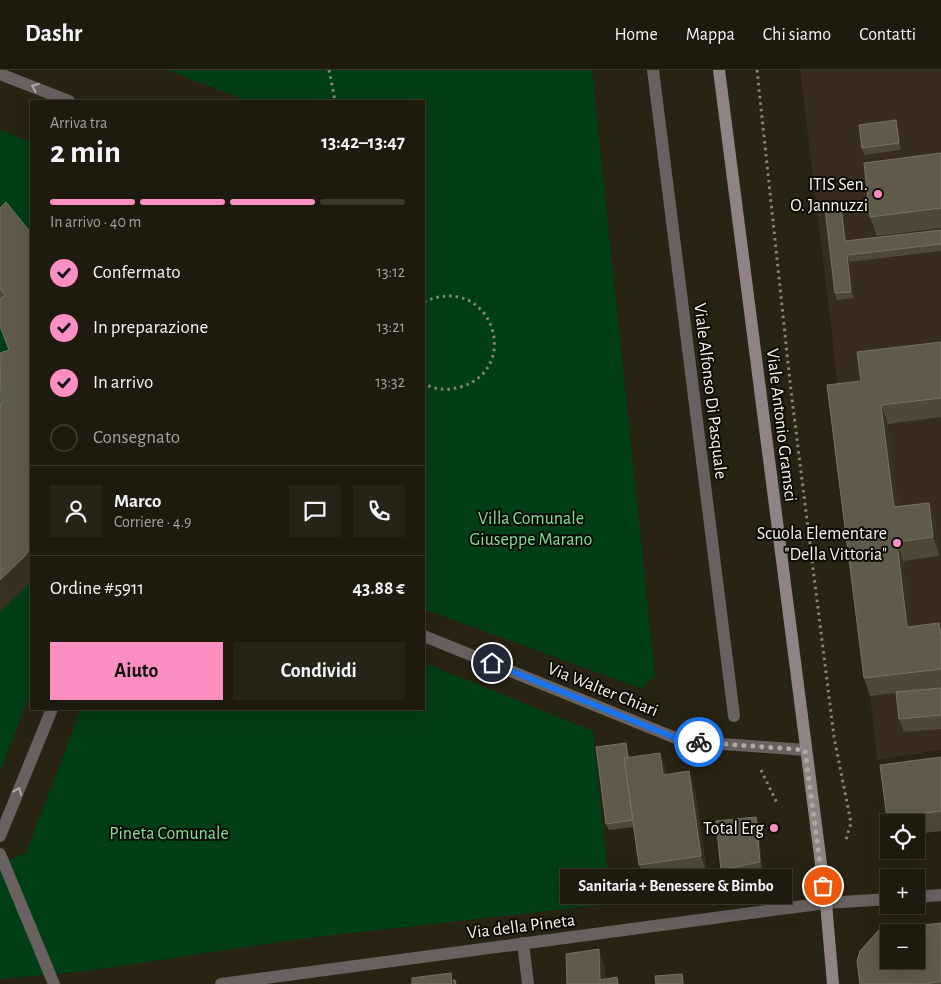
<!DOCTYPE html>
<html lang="it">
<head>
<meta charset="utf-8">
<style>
  body { margin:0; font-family:"Alegreya Sans",sans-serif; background:#262317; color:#f1f3f6; height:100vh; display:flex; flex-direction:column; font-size:19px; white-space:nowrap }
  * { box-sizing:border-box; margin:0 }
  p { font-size:16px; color:#a1a19e }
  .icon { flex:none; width:28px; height:28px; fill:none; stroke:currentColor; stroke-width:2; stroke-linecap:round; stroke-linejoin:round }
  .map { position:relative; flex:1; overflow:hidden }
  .panel { position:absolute; left:30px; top:30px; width:395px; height:610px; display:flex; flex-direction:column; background:#1e1a0e; border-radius:0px; box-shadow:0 5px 20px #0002,0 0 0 1px #3c382e }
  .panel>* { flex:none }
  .fabs { position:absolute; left:880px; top:744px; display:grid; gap:10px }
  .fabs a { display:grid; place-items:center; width:45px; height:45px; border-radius:0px; background:#1e1a0e; box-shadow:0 5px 20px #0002,0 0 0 1px #3c382e; font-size:25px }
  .pin { position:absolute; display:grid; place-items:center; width:42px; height:42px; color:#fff; margin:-21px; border:2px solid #fff; border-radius:50%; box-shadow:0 1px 5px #0007 }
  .courier { position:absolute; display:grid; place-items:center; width:50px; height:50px; margin:-25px; border:4px solid #1a73e8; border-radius:50%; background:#fff; color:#222; box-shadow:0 1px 6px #0007 }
  .bubble { position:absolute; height:35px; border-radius:0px; background:#1e1a0e; box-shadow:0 5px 20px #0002,0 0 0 1px #3c382e; font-size:16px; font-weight:600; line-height:35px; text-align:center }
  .overview em { font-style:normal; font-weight:600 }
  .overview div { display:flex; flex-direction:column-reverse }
  .overview { display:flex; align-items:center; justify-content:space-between; height:85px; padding:0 20px }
  h1 { font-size:32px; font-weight:600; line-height:38px }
  .bar { display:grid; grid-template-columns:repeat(4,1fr); gap:8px 5px; align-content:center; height:60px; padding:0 20px }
  .bar i { height:6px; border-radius:4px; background:#3c382e }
  .bar .on { background:#fc8fc2 }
  .bar p { grid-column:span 4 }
  .line { display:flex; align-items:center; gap:12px; padding:0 20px; border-top:1px solid #3c382e }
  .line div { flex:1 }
  .round { display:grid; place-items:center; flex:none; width:52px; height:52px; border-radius:0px; background:#262317 }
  ol { padding:0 20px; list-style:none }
  li { display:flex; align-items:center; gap:15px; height:55px }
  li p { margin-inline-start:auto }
  li .icon { padding:5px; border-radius:50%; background:#fc8fc2; color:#111; stroke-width:4 }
  li:last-child { color:#a1a19e }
  li i { width:28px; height:28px; border:2px solid #3c382e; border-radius:50% }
  .button { display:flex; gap:10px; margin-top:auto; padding:10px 20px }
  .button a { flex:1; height:58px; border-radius:0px; background:#fc8fc2; color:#111; font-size:20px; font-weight:600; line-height:58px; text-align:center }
  .button a+a { background:#262317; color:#f1f3f6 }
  header { display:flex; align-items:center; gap:30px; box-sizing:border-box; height:70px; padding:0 25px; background:#1e1a0e; border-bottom:1px solid #3c382e }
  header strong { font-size:24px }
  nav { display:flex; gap:28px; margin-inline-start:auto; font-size:18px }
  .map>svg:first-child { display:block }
  .education { fill:#372c1d }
  .green { fill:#003e15 }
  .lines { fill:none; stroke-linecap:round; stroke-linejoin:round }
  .path { stroke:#888477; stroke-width:3; stroke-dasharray:2.5 4; stroke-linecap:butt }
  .pedestrian { stroke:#696060; stroke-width:12 }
  .minor { stroke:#696060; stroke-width:12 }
  .tertiary { stroke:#696060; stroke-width:12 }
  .secondary { stroke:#918283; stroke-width:12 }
  .wall { fill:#4d4838 }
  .shaded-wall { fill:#363121 }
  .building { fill:#5f5a4b; stroke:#777264; fill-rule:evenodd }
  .oneway { stroke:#b0aaa5 }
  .done { stroke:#afaa9f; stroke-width:5; stroke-dasharray:0 9 }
  .route { stroke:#1a73e8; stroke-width:6 }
  .poi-dot { fill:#fc8fc2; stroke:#0e0c06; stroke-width:2 }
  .labels { text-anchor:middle; stroke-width:4; stroke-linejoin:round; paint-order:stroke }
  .poi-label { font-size:18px; fill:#f7f3ea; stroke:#0e0c06; text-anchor:end }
  .street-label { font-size:18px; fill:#f7f3ea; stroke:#0e0c06 }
  .park-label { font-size:18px; fill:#7fe092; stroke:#0e0c06 }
</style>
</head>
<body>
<header>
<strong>Dashr</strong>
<nav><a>Home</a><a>Mappa</a><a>Chi siamo</a><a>Contatti</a></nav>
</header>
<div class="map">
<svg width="941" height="914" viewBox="0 0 941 914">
  <rect width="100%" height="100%" fill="#282313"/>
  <path class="education" d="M800 0H941V680L877 690 832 265Z"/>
  <path class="green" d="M167 0H592L655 605 642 619 424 539V31H248Z
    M0 60 31 72V621L0 702Z
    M424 593 593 661 611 834 299 869 87 901 0 909V794L26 783 81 639H424Z"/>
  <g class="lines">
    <path class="path" d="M329 0 335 31
      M757 0 791 321 834 667 851 753 845 773
      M424 232C491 201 524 299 460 317 448 321 434 320 424 313
      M761 700 777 733"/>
    <path class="pedestrian" d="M653 0 734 646"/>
    <path class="minor" d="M0 4 69 31
      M424 566 683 671 805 680
      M0 766 52 639
      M0 784 54 914
      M523 873 528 914"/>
    <path class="tertiary" d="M916 827 941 825
      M221 914 826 833 889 829"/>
    <path class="secondary" d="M719 0 826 833 833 914"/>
  </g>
  <path class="wall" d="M896 50 898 57 901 80 864 85 862 78Z
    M941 83V158L877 166 870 147Z
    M0 138 31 163V511L0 542V337L9 280 0 256Z
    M844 144 847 171 941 160V181L849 192 854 228 837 230 835 223Z
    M941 272V347L888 354 898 436 929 433 935 451 939 486 903 491 911 556 941 558V659L904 662 899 649 896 623 870 626 864 608 861 311Z
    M628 680 629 687 667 702V704L695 720 707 804 646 813 639 795 634 757 609 760 606 754Z
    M941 687V761L916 764V752H889V754L887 748Z
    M756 747 758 753 762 799 724 806 721 800Z
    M941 853V914H860Z"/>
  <path class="shaded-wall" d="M896 50 898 57 901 80 899 73Z
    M841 137 844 144 848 178 845 171Z
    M847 185 849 192 854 228 851 222Z
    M881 335 888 354 901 455 894 437Z
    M929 433 935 451 939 486 933 467Z
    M897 472 903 491 914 575 907 557Z
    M31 475V511L0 542V510Z
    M626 673 628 680 638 757Z
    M660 683 667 702 670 723 663 705Z
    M689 701 695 720 707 804 701 786Z
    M756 747 758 753 762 799 760 792Z
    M599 879 605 898 606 914 600 910Z
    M682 904 684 911 685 914H683Z"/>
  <path class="building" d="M896 50 899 73 862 78 859 55Z
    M941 83V138L870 147 864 93Z
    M6 132 31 163V475L26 485 0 510V337L1 332 0 283 9 280 0 256V229L5 225 0 218V138Z
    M841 137 845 171 941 160V174L847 185 851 222 835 223 825 139Z
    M941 272V328L881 335 894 437 929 433 933 467 897 472 907 557 939 553 941 566V599L864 608 827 315 861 311 857 282Z
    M941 618V645L899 649 896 622Z
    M626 673 628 688H624L633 750 606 754 596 677Z
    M660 683 663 705 689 701 701 786 639 795 624 688Z
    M941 687V741L887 748 880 695Z
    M756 747 760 792 721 800 716 751Z
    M941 853V911L926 914H860L857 891 860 881 879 860ZM889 862H916V890H889Z
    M599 879 600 910 617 907 618 914H567L566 884Z
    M451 903 452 914H412V908Z
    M682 904 683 914H656L655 906Z
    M453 910H455L456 914H455Z"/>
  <defs><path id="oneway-chevron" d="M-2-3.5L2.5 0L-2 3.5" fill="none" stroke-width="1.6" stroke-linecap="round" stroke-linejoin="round" transform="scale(1.25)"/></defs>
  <g class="oneway">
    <use href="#oneway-chevron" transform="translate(35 17) rotate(-158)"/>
    <use href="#oneway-chevron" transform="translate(18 721) rotate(-68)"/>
  </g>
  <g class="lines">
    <path class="done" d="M699 672 805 680 823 816"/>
    <path class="route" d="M492 593 683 671 699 672"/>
  </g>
  <g class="poi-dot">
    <circle cx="878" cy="124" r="5"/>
    <circle cx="897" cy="473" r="5"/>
    <circle cx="774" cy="758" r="5"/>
  </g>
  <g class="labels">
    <g class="poi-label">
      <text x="868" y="120">ITIS Sen.<tspan x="868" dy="21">O. Jannuzzi</tspan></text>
      <text x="887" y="469">Scuola Elementare<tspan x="887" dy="21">"Della Vittoria"</tspan></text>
      <text x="764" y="764">Total Erg</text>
    </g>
    <g class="street-label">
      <text transform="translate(711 321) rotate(83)" y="6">Viale Alfonso Di Pasquale</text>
      <text transform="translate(782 355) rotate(83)" y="6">Viale Antonio Gramsci</text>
      <text transform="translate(603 619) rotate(22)" y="6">Via Walter Chiari</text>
      <text transform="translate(521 856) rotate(-7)" y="6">Via della Pineta</text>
    </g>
    <g class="park-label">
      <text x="531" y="454">Villa Comunale<tspan x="531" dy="21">Giuseppe Marano</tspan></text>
      <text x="169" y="769">Pineta Comunale</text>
    </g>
  </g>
</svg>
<div class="fabs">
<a><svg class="icon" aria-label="locate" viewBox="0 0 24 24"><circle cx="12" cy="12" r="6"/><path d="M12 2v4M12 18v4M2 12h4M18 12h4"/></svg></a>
<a>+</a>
<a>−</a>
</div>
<div class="pin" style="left:823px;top:816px;background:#ea580c"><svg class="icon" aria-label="bag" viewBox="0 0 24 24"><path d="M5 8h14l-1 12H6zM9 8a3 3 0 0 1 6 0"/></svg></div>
<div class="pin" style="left:492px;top:593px;background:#1f2937"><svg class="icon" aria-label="home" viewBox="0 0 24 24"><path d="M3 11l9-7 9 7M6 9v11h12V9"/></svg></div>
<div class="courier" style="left:699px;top:672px"><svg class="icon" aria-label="bike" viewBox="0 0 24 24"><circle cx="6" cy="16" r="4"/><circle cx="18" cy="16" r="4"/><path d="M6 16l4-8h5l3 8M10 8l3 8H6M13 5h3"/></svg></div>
<div class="bubble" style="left:560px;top:799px;width:232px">Sanitaria + Benessere &amp; Bimbo</div>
<section class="panel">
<div class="overview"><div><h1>2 min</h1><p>Arriva tra</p></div><em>13:42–13:47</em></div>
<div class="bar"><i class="on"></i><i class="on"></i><i class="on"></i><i></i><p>In arrivo · 40 m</p></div>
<ol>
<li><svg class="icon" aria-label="check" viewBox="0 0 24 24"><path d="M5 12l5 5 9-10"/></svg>Confermato<p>13:12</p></li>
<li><svg class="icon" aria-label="check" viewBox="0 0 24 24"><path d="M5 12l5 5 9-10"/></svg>In preparazione<p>13:21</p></li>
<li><svg class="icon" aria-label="check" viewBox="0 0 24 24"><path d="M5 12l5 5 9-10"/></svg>In arrivo<p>13:32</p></li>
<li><i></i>Consegnato</li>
</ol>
<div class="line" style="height:90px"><a class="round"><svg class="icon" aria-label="person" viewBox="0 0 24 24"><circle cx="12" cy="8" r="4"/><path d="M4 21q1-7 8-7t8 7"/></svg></a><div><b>Marco</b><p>Corriere · 4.9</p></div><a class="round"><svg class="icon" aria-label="chat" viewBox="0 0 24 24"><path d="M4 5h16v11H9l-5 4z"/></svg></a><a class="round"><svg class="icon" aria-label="phone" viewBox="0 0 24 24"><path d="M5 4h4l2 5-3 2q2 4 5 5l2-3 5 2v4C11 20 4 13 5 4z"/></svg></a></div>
<div class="line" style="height:65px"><div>Ordine #5911</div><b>43.88 €</b></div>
<div class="button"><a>Aiuto</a><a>Condividi</a></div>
</section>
</div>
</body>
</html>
